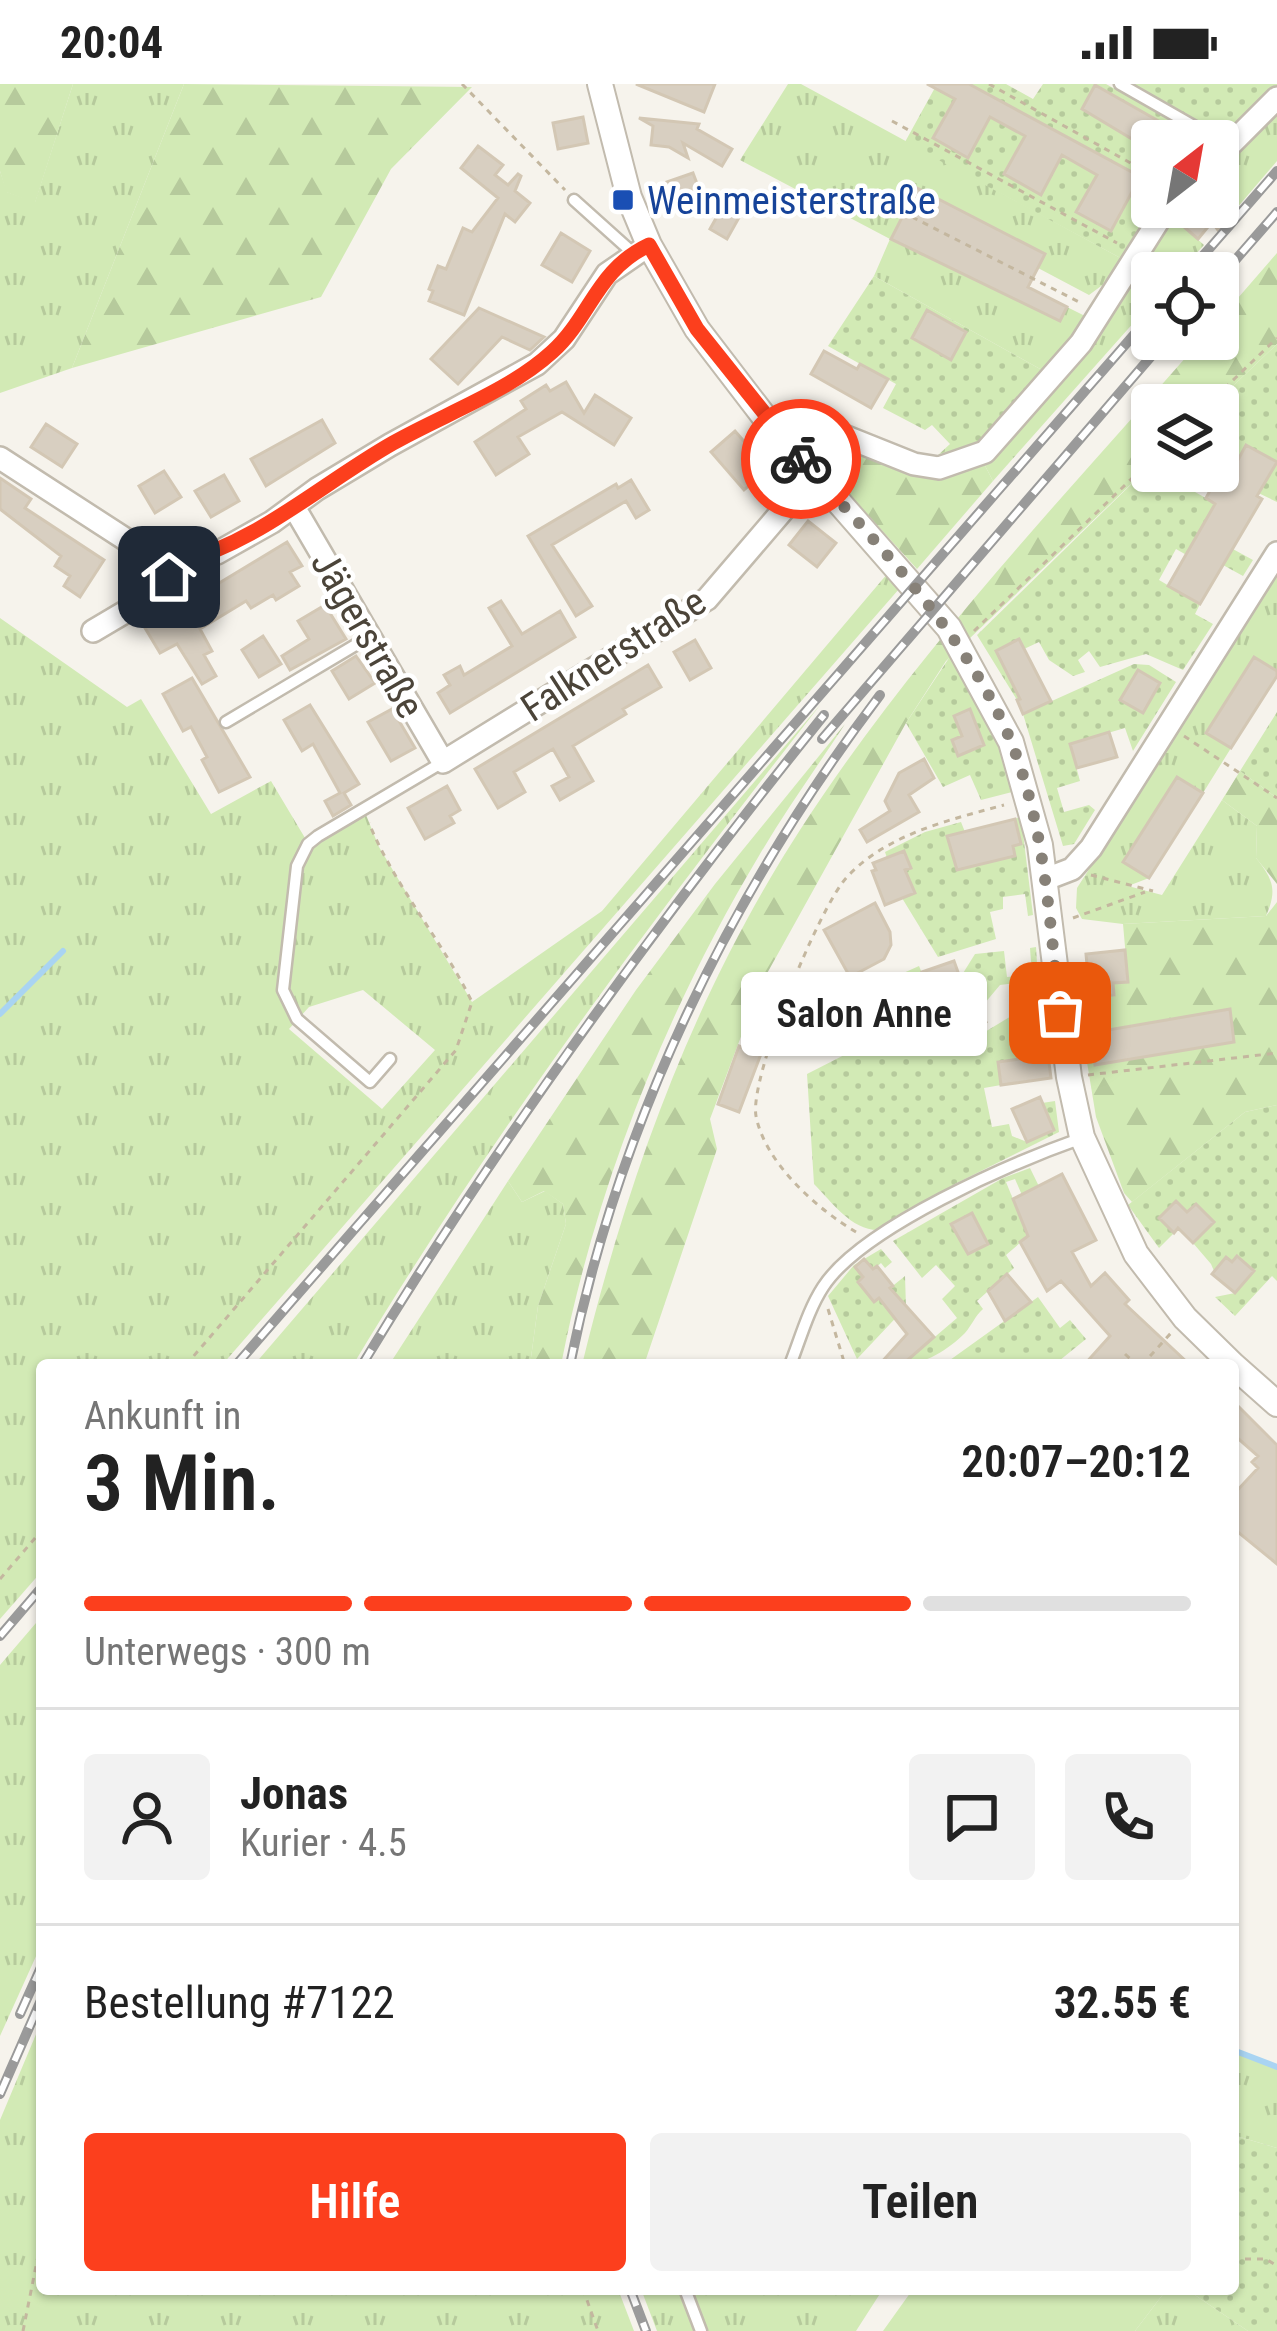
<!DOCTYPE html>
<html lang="de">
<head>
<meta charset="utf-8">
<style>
  body { margin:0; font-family:"Roboto Condensed",sans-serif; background:#f2f2f2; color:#222; height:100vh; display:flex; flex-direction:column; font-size:45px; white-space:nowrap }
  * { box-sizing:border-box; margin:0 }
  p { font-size:39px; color:#767676 }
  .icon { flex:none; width:66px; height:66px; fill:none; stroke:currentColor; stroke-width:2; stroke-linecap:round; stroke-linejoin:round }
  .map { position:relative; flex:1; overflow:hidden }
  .panel { position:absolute; left:36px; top:1275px; width:1203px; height:936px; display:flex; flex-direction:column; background:#fff; border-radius:12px; box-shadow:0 3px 9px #0004 }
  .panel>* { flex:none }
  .needle { width:78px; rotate:31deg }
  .tools { position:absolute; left:1131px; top:36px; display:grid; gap:24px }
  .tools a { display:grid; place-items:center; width:108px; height:108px; border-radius:12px; background:#fff; box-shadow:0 3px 9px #0004; font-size:60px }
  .pin { position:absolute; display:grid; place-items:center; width:102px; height:102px; color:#fff; margin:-51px; border-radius:24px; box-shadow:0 6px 18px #0006 }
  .courier { position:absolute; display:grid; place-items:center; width:120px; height:120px; margin:-60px; border:9px solid #fc3f1d; border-radius:50%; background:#fff; color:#222; box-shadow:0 3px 15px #0007 }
  .bubble { position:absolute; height:84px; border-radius:12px; background:#fff; box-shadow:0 3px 9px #0004; font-size:39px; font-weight:600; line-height:84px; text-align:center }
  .head em { font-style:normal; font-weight:600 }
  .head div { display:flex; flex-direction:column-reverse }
  .head { display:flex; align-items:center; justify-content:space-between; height:204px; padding:0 48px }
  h1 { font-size:78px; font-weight:600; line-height:90px }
  .bar { display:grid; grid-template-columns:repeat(4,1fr); gap:18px 12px; align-content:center; height:144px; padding:0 48px }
  .bar i { height:15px; border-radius:9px; background:#e0e0e0 }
  .bar .active { background:#fc3f1d }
  .bar p { grid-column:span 4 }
  .line { display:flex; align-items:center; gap:30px; padding:0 48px; border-top:3px solid #e0e0e0 }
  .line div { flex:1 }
  .round { display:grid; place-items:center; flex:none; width:126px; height:126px; border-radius:12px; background:#f2f2f2 }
  .action { display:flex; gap:24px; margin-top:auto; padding:24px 48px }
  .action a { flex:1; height:138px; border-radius:12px; background:#fc3f1d; color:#fff; font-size:48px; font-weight:600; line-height:138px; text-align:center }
  .action a+a { background:#f2f2f2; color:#222 }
  .status { display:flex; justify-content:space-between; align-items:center; height:84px; padding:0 60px; background:#fff; direction:ltr }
  .status svg { height:33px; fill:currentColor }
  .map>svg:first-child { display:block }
  .grass { fill:url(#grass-tufts); fill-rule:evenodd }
  .forest { fill:url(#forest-firs) }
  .park { fill:#d2eab5 }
  .garden { fill:url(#garden-dots) }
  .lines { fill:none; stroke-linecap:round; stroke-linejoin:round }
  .stream { stroke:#a9d4f2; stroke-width:6 }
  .building { fill:#d8cfc1; stroke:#d3c7b4; stroke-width:3 }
  .service-casing { stroke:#c2bbae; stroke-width:15 }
  .minor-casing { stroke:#c2bbae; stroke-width:26 }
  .tertiary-casing { stroke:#c2bbae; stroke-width:28 }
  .path { stroke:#c4b79f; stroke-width:3; stroke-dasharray:6 6; stroke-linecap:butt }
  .service { stroke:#fff; stroke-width:10 }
  .minor { stroke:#fff; stroke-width:21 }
  .tertiary { stroke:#fff; stroke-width:24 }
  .rail-casing { stroke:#9a9a9a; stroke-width:10 }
  .rail { stroke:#fff; stroke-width:6; stroke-dasharray:18; stroke-linecap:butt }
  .done { stroke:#878178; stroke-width:12; stroke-dasharray:0 21.6 }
  .route { stroke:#fc3f1d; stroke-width:15 }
  .transit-dot { fill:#1a4fb4; stroke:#fff; stroke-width:4.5 }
  .labels { text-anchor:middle; stroke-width:9; stroke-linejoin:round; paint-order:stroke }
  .transit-label { font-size:39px; fill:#164399; stroke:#fff; text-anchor:start }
  .street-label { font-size:39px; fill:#4b4439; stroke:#fff }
</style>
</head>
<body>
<div class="status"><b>20:04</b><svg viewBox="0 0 49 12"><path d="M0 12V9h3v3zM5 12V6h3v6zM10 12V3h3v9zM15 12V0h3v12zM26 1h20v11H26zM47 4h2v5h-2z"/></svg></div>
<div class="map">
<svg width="1277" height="2247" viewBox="0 0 1277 2247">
  <defs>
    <pattern id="grass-tufts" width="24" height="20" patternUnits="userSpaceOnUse" patternTransform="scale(3)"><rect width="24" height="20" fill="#d2eab5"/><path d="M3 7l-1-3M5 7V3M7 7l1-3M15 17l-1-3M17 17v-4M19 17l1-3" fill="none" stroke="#b6ca9c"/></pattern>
    <pattern id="forest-firs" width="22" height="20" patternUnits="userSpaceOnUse" patternTransform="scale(3)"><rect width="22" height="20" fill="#d2eab5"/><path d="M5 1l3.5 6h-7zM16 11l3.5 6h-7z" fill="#b6ca9c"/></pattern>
    <pattern id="garden-dots" width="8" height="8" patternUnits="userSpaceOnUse" patternTransform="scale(3)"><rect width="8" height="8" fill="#d2eab5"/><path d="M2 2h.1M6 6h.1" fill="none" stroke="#b6ca9c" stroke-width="1.8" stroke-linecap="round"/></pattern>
  </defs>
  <rect width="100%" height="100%" fill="#f6f3ec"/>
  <path class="grass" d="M73 0H184L72 284 0 309V87L7 108 35 118Z
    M788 0H801L1126 177 1116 191 1089 211 1038 184 1045 169 916 104 892 155 1059 237 1067 223 1085 232 1086 236 1049 290 874 192 890 155 740 76Z
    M1277 27V77L1236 125 1218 110V81Z
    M1176 123H1199L1183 142 1204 161 1178 189H1152V218L993 397 982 376 1056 301 1115 225Z
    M893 483 906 497 222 1281H42V1487L0 1535V534L127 623 141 615 211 730 271 697 308 759 364 726 379 763 472 918 602 827ZM363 906 435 966 382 1025 289 945 309 923Z
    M1277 492V587L1254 573 1206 648 1231 664 1203 709 1177 693 1123 778 1149 794 1128 802 1162 811 1222 716 1257 742 1256 774C1274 796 1277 807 1266 832L1123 840 1082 835 1076 824 1077 804Z
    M821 620C654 833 492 1049 353 1281H254Z
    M508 1097 522 1118 545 1107 563 1120 566 1140 538 1222 530 1281H389Z
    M42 1532V1859L0 1952V1581Z
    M42 1936V2205H618L634 2247H0V2036Z
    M1233 1966 1277 1983V2064L1233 2051Z
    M641 2205H683L697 2247H657Z
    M687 2205H883L856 2247H704Z
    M1167 2205H1186L1248 2247H1135Z"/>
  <path class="forest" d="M0 0H73L35 119 6 108 0 87Z
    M184 0 472 3 391 85 321 213 72 284Z
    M1277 169V260L1213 321H1152V380L946 577 906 639 760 902 710 1035 717 1065 644 1281H582C628 1092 694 910 800 746 915 568 1063 414 1202 255H1218V237Z
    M837 360 913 390 982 376 993 397 917 485 819 377Z
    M845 640C817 683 786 726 760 770 666 927 596 1102 561 1281H530L538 1222 566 1140 563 1120 544 1107 522 1118 508 1097 636 906 715 800Z
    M1240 687 1277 714V800L1256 774 1257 742 1222 716Z
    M1277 818V1021L1245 1028 1132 1118 1124 1109 1096 1033 1082 948 1090 913 1114 911 1113 899 1128 897 1123 840 1266 832Z"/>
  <path class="park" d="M913 2205 945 2206 1167 2205 1135 2247H883Z"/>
  <path class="garden" d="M937 0H1006L1033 15 1043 0H1106L1209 57H1152V123H1159L1126 177 905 58Z
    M1132 0H1277V3L1227 55Z
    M874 192 1049 290C1020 321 984 376 937 372L950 360 932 341 925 346 883 324 896 300 828 262Z
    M1277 260V418L1212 387H1218V321H1213Z
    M1152 380V387H1206L1195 408 1245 436 1231 464 1253 476 1243 492 1223 481 1218 489 1176 465 1159 496 1200 520 1195 530 1213 540 1183 586 1146 570 1100 583 1089 567 1078 576 1085 588 1073 592 1049 576 1039 558 1024 565 1019 556 996 568 1013 602 1031 610 1017 616 977 551Z
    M951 571 1002 664 1016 707 981 716 970 691 943 703 906 639Z
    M1134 580 1149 581 1176 598 1133 667 1125 644 1070 660 1080 697 1057 704 1064 728 1089 721 1095 726 1074 760 1063 762 1023 630Z
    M1277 628V714L1240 687Z
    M1021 733 1033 831 1028 832 1025 810 1003 813V825L990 828 996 855 938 873 902 814 915 809 905 786 910 783 904 768 887 774 885 768 925 748 961 738 965 748Z
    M1036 863 1038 896 1000 901 979 926 971 915 947 931 965 960 1041 914 1048 971 999 978 1001 1001 984 1004 992 1043 1009 1040 1012 1052 1027 1058 1054 1046 1042 1019 1055 1017 1059 1048 955 1100 878 1146C851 1146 832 1118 814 1100L807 990 860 963 841 917 919 882 932 913 963 902 960 894 975 870 1004 867 1007 893 1032 891 1030 864Z
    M1277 1021V1197L1272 1192 1235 1232 1215 1213 1235 1209 1254 1187 1237 1172 1232 1178 1226 1173 1218 1182 1223 1188 1217 1194 1211 1180 1193 1159 1214 1138 1196 1120 1187 1128 1176 1117 1159 1134 1174 1149 1159 1164 1128 1121 1245 1028Z
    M1030 1084 1055 1135 1037 1146 1015 1095 1006 1098 1028 1152 1006 1171 1014 1184 977 1217 983 1225C975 1232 972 1241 965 1249 949 1265 924 1281 902 1281L957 1234 942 1215 955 1202 936 1181 922 1194 893 1157 1003 1094Z
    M881 1165 892 1178 885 1184 881 1179 858 1199 874 1217 905 1192 906 1223 857 1275 828 1212 854 1181Z
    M1038 1213 1060 1244 1070 1236 1086 1255 1054 1281H943Z
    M1233 2051 1277 2064V2247H1248L1186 2205H1233Z"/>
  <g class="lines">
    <path class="stream" d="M0 930 63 867
      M1233 1966 1277 1983"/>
  </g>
  <path class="building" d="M636 0H715L704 28Z
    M927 0H969L1152 99V107L1148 114 1133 106 1111 147 1076 128 1097 91 1062 71 1041 111 1004 90 1025 52 990 33 968 74 933 54 955 15Z
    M1095 1 1171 44 1164 57H1152V67L1082 25Z
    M583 33 588 59 558 65 553 39Z
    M639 34 699 40 697 45 732 65 722 82 683 59 688 74 669 63 651 61 653 42Z
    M478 62 503 81 495 91 508 101 518 90 521 92 515 107 530 119 515 138 505 130 464 231 429 217 433 207 429 205 438 182 446 185 463 144 472 148 498 114 461 84Z
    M693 89 704 118 678 127 667 98Z
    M917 104 1045 170 1028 203 1067 223 1060 237 891 155Z
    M1218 110 1238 123 1218 146 1212 138 1198 155 1183 142 1197 125 1195 123H1218Z
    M729 111 746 121 727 155 710 145Z
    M561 149 590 167 572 198 542 181Z
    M479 224 544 253 530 266 502 253 458 300 431 275Z
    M927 226 966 248 951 276 912 254Z
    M824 267 857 285 860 280 888 295 871 324 811 290Z
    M566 298 584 329 595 311 631 334 614 361 562 328 518 353 529 370 496 391 475 358 526 325 521 317 546 301 550 307Z
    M322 336 335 359 266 402 251 375Z
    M46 340 77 360 62 383 31 363Z
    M735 347 768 385 744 406 711 368Z
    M1246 361 1277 378 1257 412 1262 415 1200 520 1168 502 1215 420 1206 414 1218 392V364L1238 376Z
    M164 387 181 413 155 429 139 402Z
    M224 391 239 417 211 433 195 407Z
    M0 394 31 415 25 424 104 476 80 513 64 502 70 492 55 482 61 472 0 425Z
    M631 396 649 426 636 434 626 417 552 461 592 522 576 532 528 452 616 400 618 404Z
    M808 437 836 459 817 483 789 461Z
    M287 458 302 482 290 488 299 502 276 516 273 511 251 524 246 517 200 545 212 567 204 571 216 592 202 600 177 560 160 569 145 544Z
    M501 517 522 550 560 527 575 553 450 629 438 609 450 601 444 591 460 582 464 591 512 562 489 524Z
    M325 521 346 555 290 586 282 572 309 555 298 537Z
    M263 552 281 580 259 593 242 566Z
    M1019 555 1051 617 1023 630 1017 616 1020 615 996 567Z
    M695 556 711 584 690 596 674 568Z
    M356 572 375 599 349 615 332 587Z
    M1254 573 1277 587V592L1231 664 1206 649Z
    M648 581 661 603 623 625 626 630 573 662 593 697 560 716 552 702 569 693 553 665 514 688 525 708 498 724 475 685Z
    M1138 586 1160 599 1143 629 1120 616Z
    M192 594 250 693 219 708 202 676 207 673 191 643 183 647 163 610Z
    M310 621 359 700 344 709 351 721 333 732 325 717 340 709 313 660 302 667 284 636Z
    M392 625 415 664 391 677 368 638Z
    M970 625 984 661 958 672 952 656 962 652 954 632Z
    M1109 648 1117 673 1077 684 1070 660Z
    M924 675 934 694 909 711 919 728 867 758 860 746 890 727 885 717 899 689Z
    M1177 693 1203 709 1149 794 1123 778Z
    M447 702 460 726 450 732 454 739 425 755 408 724Z
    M1015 735 1021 760 1013 762 1015 772 957 786 947 752Z
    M904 767 911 784 905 786 915 809 885 821 872 787 876 786 873 779Z
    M875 819 890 848 891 861 884 875 850 893 824 846Z
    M1125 866 1128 898 1113 899 1114 911 1090 913 1086 870Z
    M954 877 963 902 986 938 961 954 932 913 922 888Z
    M1230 925 1234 958 1095 981 1091 949Z
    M739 962 761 970 739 1028 718 1020Z
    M1048 971 1051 994 1001 1001 998 978Z
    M1040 1013 1054 1046 1027 1058 1012 1025Z
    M1062 1090 1096 1156 1072 1168 1091 1202 1105 1189 1129 1216 1125 1220 1190 1281H1084L1110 1252 1061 1197 1047 1207 1020 1158 1028 1152 1013 1115Z
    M1176 1117 1187 1128 1196 1120 1214 1138 1193 1159 1178 1144 1174 1149 1159 1134Z
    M972 1129 988 1160 968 1170 951 1140Z
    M1237 1172 1254 1187 1235 1209 1212 1190 1226 1173 1232 1178Z
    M864 1175 873 1185 877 1182 893 1202 890 1204 934 1253 902 1281H879L907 1250 879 1214 874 1218 858 1198 863 1193 855 1183Z
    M1007 1190 1031 1218 1005 1237 988 1207Z
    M1233 1317 1277 1361V1480L1233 1444V1411L1258 1384 1252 1378 1258 1372 1233 1350Z"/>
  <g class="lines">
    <defs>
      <path id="service" d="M1120 0 1227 61
        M574 116 633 169
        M226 638 369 553
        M390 975 370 998 297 935 283 906 297 782 308 760 318 752 443 678
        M790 1281C800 1256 808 1226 823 1203 862 1143 1014 1078 1082 1054
        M685 2205 701 2247"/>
      <path id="minor" d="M1218 73 1277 14
        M0 374 142 466 178 479
        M802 377 826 356 844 352 914 380 939 384 985 368 1081 259 1167 123
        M294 423 443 678 707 515 814 390
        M93 547 142 518 178 479 217 469 272 438 317 405 390 361 537 280 564 255 607 190 649 161
        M1046 795 1072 785 1091 764 1277 469"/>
      <path id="tertiary" d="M600 0 629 113 649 161 697 245 766 335 949 544 1011 658 1040 761 1069 993 1082 1053 1136 1170 1185 1234 1233 1281
        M1233 1281 1277 1320"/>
    </defs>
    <use href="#service" class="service-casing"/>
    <use href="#minor" class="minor-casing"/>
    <use href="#tertiary" class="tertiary-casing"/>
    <path class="path" d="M462 0 565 106
      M989 0 1152 91
      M892 37 1117 159
      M1218 96 1230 106
      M912 133 1079 218
      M1207 321 1277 254
      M974 547 1152 375
      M1184 652 1277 714
      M1091 791 1153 807
      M1073 834 1145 808
      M1088 991 1277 969
      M856 1148C817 1125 765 1079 756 1032 749 994 819 823 847 793 887 750 949 736 1004 721
      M828 1225 845 1281
      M1125 1270 1137 1281
      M186 1281 456 966 472 918C442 856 395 803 369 739
      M1142 1281 1171 1249
      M0 1495 42 1446
      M1233 2175H1266L1277 2182
      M583 2205 598 2247
      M23 2247 42 2152"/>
    <use href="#service" class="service"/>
    <use href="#minor" class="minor"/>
    <use href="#tertiary" class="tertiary"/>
    <defs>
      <path id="rail" d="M1188 189 1277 87
        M1218 196 1277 128
        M822 655 1166 255
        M236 1281 1152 230
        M362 1281C500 1053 657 839 824 631
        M570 1281C619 1037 731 809 880 611
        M0 1552 42 1503
        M20 1930 42 1881
        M0 2010 42 1914
        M630 2205 646 2247"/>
    </defs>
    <use href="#rail" class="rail-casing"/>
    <use href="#rail" class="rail"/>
  </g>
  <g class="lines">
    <path class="done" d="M801 375C878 461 968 551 1012 660 1046 746 1049 838 1060 929"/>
    <path class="route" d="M169 493 178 479C259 458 321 400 393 359 444 330 508 308 552 268 591 233 596 186 649 161L697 245 801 375"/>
  </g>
  <rect class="transit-dot" x="611" y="104" width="24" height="24" rx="6"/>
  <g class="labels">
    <g class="transit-label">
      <text x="647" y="130">Weinmeisterstraße</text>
    </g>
    <g class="street-label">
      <text transform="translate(368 550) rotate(60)" y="14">Jägerstraße</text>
      <text transform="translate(613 570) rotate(-33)" y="14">Falknerstraße</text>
    </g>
  </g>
</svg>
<div class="tools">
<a><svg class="needle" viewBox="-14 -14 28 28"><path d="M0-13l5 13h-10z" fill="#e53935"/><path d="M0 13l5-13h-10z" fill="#767676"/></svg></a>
<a><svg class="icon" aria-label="locate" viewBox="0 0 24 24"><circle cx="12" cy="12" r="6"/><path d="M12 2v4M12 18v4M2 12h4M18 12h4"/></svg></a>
<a><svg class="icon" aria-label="layers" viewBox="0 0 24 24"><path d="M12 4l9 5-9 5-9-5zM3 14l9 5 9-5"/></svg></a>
</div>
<div class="pin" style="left:1060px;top:929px;background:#ea580c"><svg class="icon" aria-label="bag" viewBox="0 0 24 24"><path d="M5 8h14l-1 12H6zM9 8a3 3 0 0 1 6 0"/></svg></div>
<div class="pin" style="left:169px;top:493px;background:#1f2937"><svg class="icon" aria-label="home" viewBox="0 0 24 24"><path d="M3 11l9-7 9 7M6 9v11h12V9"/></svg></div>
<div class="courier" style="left:801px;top:375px"><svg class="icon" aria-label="bike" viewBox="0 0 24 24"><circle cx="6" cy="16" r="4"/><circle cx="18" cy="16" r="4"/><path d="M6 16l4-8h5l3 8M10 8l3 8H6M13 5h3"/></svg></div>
<div class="bubble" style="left:741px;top:888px;width:246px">Salon Anne</div>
<section class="panel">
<div class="head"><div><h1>3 Min.</h1><p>Ankunft in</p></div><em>20:07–20:12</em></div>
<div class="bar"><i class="active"></i><i class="active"></i><i class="active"></i><i></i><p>Unterwegs · 300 m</p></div>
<div class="line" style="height:216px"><a class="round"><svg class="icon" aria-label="person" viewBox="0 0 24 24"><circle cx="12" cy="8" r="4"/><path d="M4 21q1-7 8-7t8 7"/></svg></a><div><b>Jonas</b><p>Kurier · 4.5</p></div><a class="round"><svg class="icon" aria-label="chat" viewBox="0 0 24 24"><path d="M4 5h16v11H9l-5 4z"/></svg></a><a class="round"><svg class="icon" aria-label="phone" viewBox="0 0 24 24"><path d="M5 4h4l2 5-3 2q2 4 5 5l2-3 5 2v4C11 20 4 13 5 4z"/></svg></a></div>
<div class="line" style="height:156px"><div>Bestellung #7122</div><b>32.55 €</b></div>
<div class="action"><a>Hilfe</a><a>Teilen</a></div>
</section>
</div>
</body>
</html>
